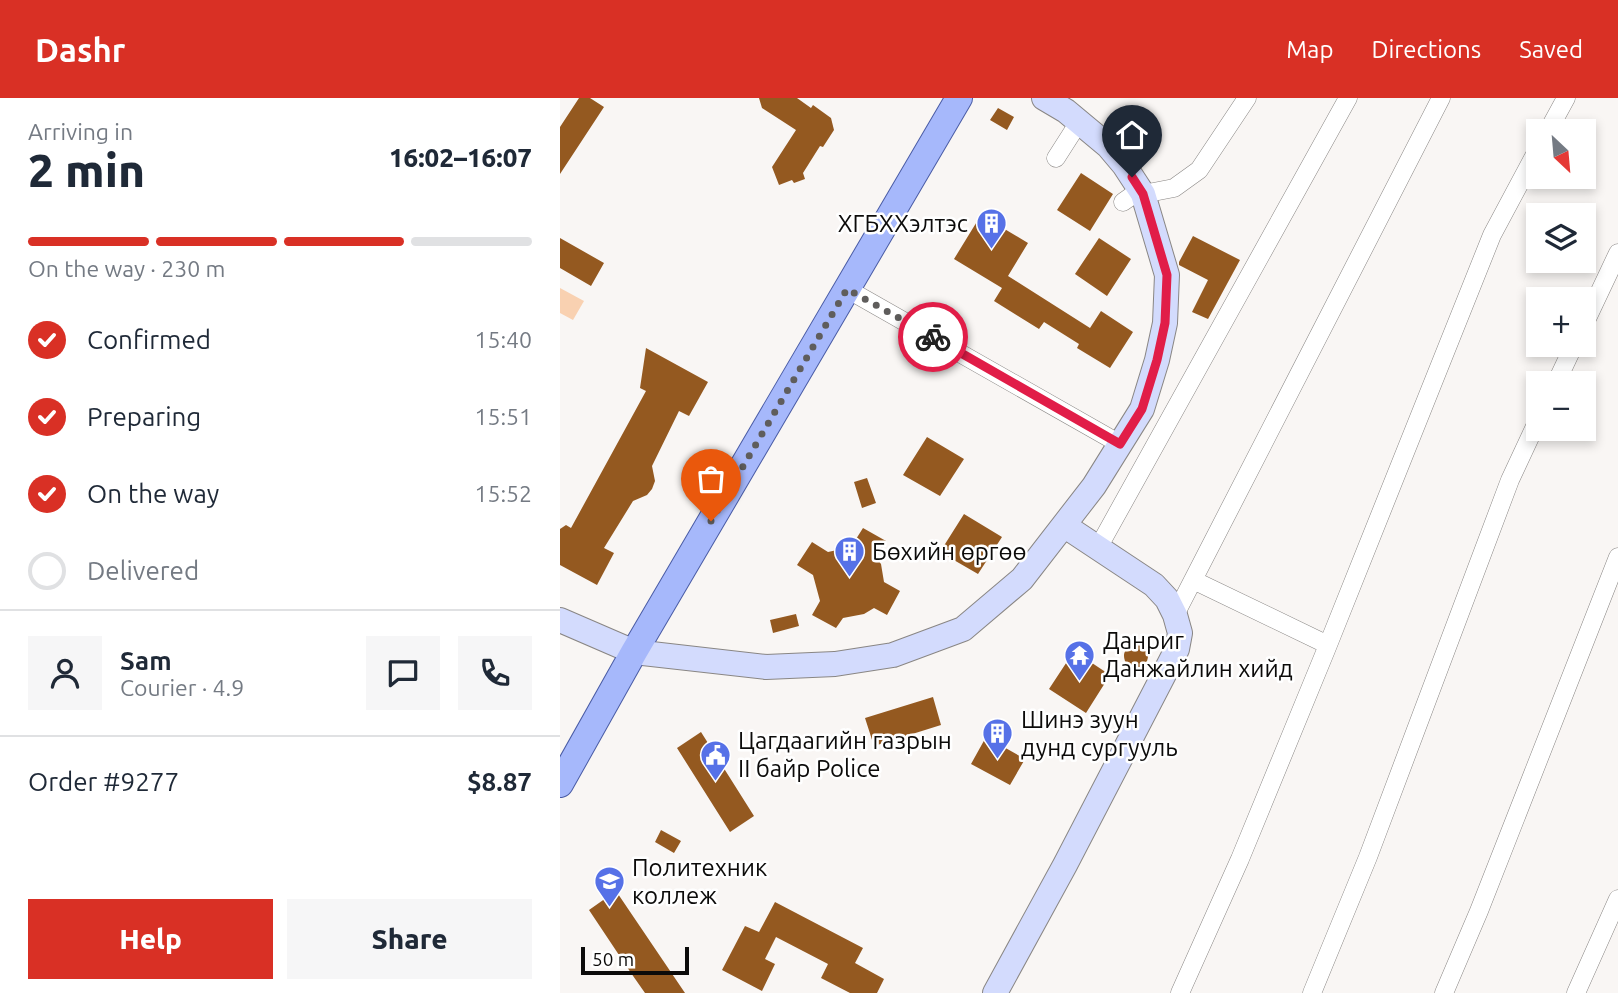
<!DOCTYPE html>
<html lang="en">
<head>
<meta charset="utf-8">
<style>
  body { margin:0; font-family:Ubuntu,sans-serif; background:#f6f6f7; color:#1f2937; height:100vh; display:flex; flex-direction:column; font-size:26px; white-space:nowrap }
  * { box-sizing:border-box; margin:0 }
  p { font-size:23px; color:#747a83 }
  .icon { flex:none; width:38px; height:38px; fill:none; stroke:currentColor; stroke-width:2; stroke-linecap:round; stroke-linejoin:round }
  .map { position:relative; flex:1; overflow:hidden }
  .panel { display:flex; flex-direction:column; background:#fff; width:560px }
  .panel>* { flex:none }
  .needle { width:46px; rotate:154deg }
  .buttons { position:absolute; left:966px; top:21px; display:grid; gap:14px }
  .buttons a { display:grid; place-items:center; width:70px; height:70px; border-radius:0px; background:#fff; box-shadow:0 4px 10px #0003; font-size:35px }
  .scale { position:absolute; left:21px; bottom:18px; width:108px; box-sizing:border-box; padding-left:7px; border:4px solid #0c0b0a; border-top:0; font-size:19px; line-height:24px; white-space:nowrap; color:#0c0b0a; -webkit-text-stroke:5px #fff; paint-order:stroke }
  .pin { position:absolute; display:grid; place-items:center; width:60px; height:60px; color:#fff; margin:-72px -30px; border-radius:50% 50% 50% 0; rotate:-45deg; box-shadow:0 0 7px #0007 }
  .pin .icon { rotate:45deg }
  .courier { position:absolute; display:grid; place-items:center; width:70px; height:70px; margin:-35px; border:5px solid #e11d48; border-radius:50%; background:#fff; color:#222; box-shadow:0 2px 9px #0007 }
  .head em { font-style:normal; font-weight:800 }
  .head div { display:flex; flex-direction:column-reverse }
  .head { display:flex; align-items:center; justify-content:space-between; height:119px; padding:0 28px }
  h1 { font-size:46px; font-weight:800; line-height:52px }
  .bar { display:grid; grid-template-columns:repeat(4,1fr); gap:10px 7px; align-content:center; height:84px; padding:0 28px }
  .bar i { height:9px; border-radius:5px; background:#e0e1e3 }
  .bar .active { background:#d93025 }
  .bar p { grid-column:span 4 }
  .line { display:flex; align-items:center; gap:18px; padding:0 28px; border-top:2px solid #e0e1e3 }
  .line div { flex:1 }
  .round { display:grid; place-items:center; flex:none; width:74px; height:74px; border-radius:0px; background:#f6f6f7 }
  ol { padding:0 28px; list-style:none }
  li { display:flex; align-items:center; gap:21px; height:77px }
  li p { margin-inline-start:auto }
  li .icon { padding:7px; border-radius:50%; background:#d93025; color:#fff; stroke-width:4 }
  li:last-child { color:#747a83 }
  li i { width:38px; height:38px; border:4px solid #e0e1e3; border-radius:50% }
  .action { display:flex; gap:14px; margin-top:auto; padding:14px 28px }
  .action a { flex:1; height:80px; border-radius:0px; background:#d93025; color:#fff; font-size:28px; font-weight:800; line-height:80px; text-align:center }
  .action a+a { background:#f6f6f7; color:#1f2937 }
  header { display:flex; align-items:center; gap:42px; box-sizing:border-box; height:98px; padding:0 35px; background:#d93025; color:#fff }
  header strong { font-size:33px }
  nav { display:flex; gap:38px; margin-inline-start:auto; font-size:24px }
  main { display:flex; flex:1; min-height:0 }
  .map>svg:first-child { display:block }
  .green { fill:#f9d1b1 }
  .building { fill:#945920 }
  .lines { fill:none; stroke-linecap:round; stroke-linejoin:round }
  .street-casing { stroke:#898684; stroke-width:19 }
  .secondary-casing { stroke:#898684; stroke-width:26 }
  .primary-casing { stroke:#4a5ca5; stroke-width:28 }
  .street { stroke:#fff; stroke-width:18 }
  .secondary { stroke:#d3dbfd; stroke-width:24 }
  .primary { stroke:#a6b8fb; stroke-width:26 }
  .done { stroke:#5f5d5c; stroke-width:7; stroke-dasharray:0 12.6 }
  .route { stroke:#e11d48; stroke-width:9 }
  .labels { text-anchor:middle; stroke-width:5; stroke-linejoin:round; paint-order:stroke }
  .poi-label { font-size:24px; fill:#0c0b0a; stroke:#fff; text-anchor:start }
</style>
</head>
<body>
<header>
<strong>Dashr</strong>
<nav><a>Map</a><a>Directions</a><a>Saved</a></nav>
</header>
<main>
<section class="panel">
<div class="head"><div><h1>2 min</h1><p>Arriving in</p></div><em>16:02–16:07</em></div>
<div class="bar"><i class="active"></i><i class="active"></i><i class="active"></i><i></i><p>On the way · 230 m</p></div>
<ol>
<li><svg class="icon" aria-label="check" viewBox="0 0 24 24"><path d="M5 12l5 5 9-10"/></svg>Confirmed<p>15:40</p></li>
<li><svg class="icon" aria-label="check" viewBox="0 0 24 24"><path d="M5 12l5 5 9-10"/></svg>Preparing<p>15:51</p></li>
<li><svg class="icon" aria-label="check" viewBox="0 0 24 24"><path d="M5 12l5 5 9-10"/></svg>On the way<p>15:52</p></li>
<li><i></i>Delivered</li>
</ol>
<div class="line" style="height:126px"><a class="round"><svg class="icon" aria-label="person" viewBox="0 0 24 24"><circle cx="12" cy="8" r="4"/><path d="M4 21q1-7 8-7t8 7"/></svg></a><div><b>Sam</b><p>Courier · 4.9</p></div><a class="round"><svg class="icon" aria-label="chat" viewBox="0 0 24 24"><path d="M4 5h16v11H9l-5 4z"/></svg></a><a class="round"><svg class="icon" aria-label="phone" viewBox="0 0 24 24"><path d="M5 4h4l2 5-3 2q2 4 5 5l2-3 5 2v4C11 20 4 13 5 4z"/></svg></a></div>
<div class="line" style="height:91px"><div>Order #9277</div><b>$8.87</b></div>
<div class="action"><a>Help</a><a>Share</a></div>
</section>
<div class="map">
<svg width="1058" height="895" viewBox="0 0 1058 895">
  <rect width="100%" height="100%" fill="#f9f6f4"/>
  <path class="green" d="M0 190 24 203 13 222 0 215Z"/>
  <path class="building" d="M19 0H30L44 9 0 76V29Z
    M199 0H237L251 10 253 7 271 20 274 32 263 49 260 48 243 75 245 81 234 85 232 82 219 87 212 69 236 32 202 10Z
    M438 10 454 19 447 32 430 22Z
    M521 75 553 96 530 133 497 112Z
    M421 117 468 145 448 178 530 230 541 213 573 234 550 270 517 250 519 246 484 224 479 231 434 203 442 190 394 161Z
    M633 138 680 162 648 221 632 214 648 182 619 167V164Z
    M0 140 44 165 31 188 0 170Z
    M539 140 571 161 547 198 515 176Z
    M86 250 148 284 129 318 119 313 92 368 95 383 92 391 87 397 73 403 44 450 54 455 37 487 0 467V431L6 427 11 430 86 293 80 290Z
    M367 339 404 361 380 398 343 377Z
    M307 380 316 405 302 410 294 384Z
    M404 416 442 439 418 476 380 454Z
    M303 430 326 443 316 460 321 466 324 484 340 493 327 517 314 510 304 516 283 520 276 530 252 517 260 503 253 477 237 467 252 444 268 454 291 449Z
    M236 516 239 528 213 535 210 522Z
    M564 558a12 12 0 1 1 24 0a12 12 0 1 1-24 0Z
    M514 553 550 577 526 615 489 591Z
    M373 599 381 627 314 648 305 620Z
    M141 634 194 718 170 734 117 650Z
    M426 639 465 661 450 687 411 666Z
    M101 732 121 743 114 755 95 744Z
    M56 793 125 895H85L71 875 29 812Z
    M215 804 303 850 295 865 324 881 317 895H290L261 880 268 866 216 839 205 861 215 866 202 893 162 872 185 828 199 834Z"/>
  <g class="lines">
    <defs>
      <path id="street" d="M988 33 1006 0
        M496 60 519 24
        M583 96 614 90 639 72 687 0
        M563 104 580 92
        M287 191 560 346
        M1024 227 1058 155
        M996 285 1014 247
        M538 450 788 0
        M633 482 768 547
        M615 517 881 0
        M620 895 680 761 766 552 932 137 978 51
        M752 895 808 759 950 382 978 322
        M884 895 919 813 1058 459
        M1016 895 1058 801"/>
      <path id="secondary" d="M0 522 74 554 206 569 275 566 333 557 403 531 462 481 534 388 582 311 597 262 605 225 607 177 583 96 564 67 548 48 506 13 484 0
        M435 895 505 767 600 584 617 551 620 535 615 517 607 501 594 487 505 428"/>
      <path id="primary" d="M0 686 74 554 399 0"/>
    </defs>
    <use href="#street" class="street-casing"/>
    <use href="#secondary" class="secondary-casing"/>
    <use href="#primary" class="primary-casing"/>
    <use href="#street" class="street"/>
    <use href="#secondary" class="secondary"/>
    <use href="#primary" class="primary"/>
  </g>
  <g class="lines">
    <path class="done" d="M151 423 287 191 373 239"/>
    <path class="route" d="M373 239 560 346 582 311 597 262 605 225 607 177 583 96 572 79"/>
  </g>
  <defs>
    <symbol id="building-pin" viewBox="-11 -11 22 30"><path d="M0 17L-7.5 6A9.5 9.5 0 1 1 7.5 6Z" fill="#5671e7" stroke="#fff"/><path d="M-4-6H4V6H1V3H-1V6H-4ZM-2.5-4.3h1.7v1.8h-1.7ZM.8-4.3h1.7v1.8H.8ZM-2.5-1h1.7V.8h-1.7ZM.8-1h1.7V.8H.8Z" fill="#fff"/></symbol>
    <symbol id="temple-pin" viewBox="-11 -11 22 30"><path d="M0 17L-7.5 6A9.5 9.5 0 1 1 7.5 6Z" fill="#5671e7" stroke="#fff"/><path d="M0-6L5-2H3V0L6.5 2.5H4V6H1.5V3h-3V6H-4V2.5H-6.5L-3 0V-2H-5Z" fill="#fff"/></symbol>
    <symbol id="civic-pin" viewBox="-11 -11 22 30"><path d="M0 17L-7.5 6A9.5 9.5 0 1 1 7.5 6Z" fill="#5671e7" stroke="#fff"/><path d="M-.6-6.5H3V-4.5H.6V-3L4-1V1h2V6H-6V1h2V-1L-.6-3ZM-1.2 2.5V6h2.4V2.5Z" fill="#fff"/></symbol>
    <symbol id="university-pin" viewBox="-11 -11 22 30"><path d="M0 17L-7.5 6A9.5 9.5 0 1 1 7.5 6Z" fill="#5671e7" stroke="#fff"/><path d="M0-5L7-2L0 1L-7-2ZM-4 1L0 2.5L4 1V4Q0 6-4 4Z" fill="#fff"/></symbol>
  </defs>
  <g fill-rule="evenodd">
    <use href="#building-pin" x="414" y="108" width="35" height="47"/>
    <use href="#building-pin" x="272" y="436" width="35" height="47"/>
    <use href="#temple-pin" x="502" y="540" width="35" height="47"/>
    <use href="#building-pin" x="420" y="618" width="35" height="47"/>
    <use href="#civic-pin" x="138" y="640" width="35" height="47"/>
    <use href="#university-pin" x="32" y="766" width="35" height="47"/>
  </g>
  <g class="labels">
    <g class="poi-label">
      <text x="408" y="134" text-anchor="end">ХГБХХэлтэс</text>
      <text x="312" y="462">Бөхийн өргөө</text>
      <text x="543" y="551">Данриг<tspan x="543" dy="28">Данжайлин хийд</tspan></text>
      <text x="461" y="630">Шинэ зуун<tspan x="461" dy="28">дунд сургууль</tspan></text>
      <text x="178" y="651">Цагдаагийн газрын<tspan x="178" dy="28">II байр Police</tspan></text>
      <text x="72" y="778">Политехник<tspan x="72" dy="28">коллеж</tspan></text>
    </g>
  </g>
</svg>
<div class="buttons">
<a><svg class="needle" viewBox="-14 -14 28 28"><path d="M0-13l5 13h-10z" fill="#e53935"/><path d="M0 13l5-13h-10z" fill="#747a83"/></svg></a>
<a><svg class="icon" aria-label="layers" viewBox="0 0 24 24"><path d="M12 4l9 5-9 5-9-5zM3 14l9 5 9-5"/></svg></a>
<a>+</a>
<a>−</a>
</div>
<div class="scale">50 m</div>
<div class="pin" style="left:151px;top:423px;background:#ea580c"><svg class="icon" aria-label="bag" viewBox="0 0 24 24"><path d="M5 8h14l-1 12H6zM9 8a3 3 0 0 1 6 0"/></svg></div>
<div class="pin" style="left:572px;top:79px;background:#1f2937"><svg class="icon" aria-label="home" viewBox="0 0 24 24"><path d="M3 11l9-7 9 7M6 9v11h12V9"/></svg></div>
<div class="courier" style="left:373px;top:239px"><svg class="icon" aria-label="bike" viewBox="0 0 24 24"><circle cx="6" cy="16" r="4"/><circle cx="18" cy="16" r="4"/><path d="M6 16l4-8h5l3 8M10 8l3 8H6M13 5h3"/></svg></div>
</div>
</main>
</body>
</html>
